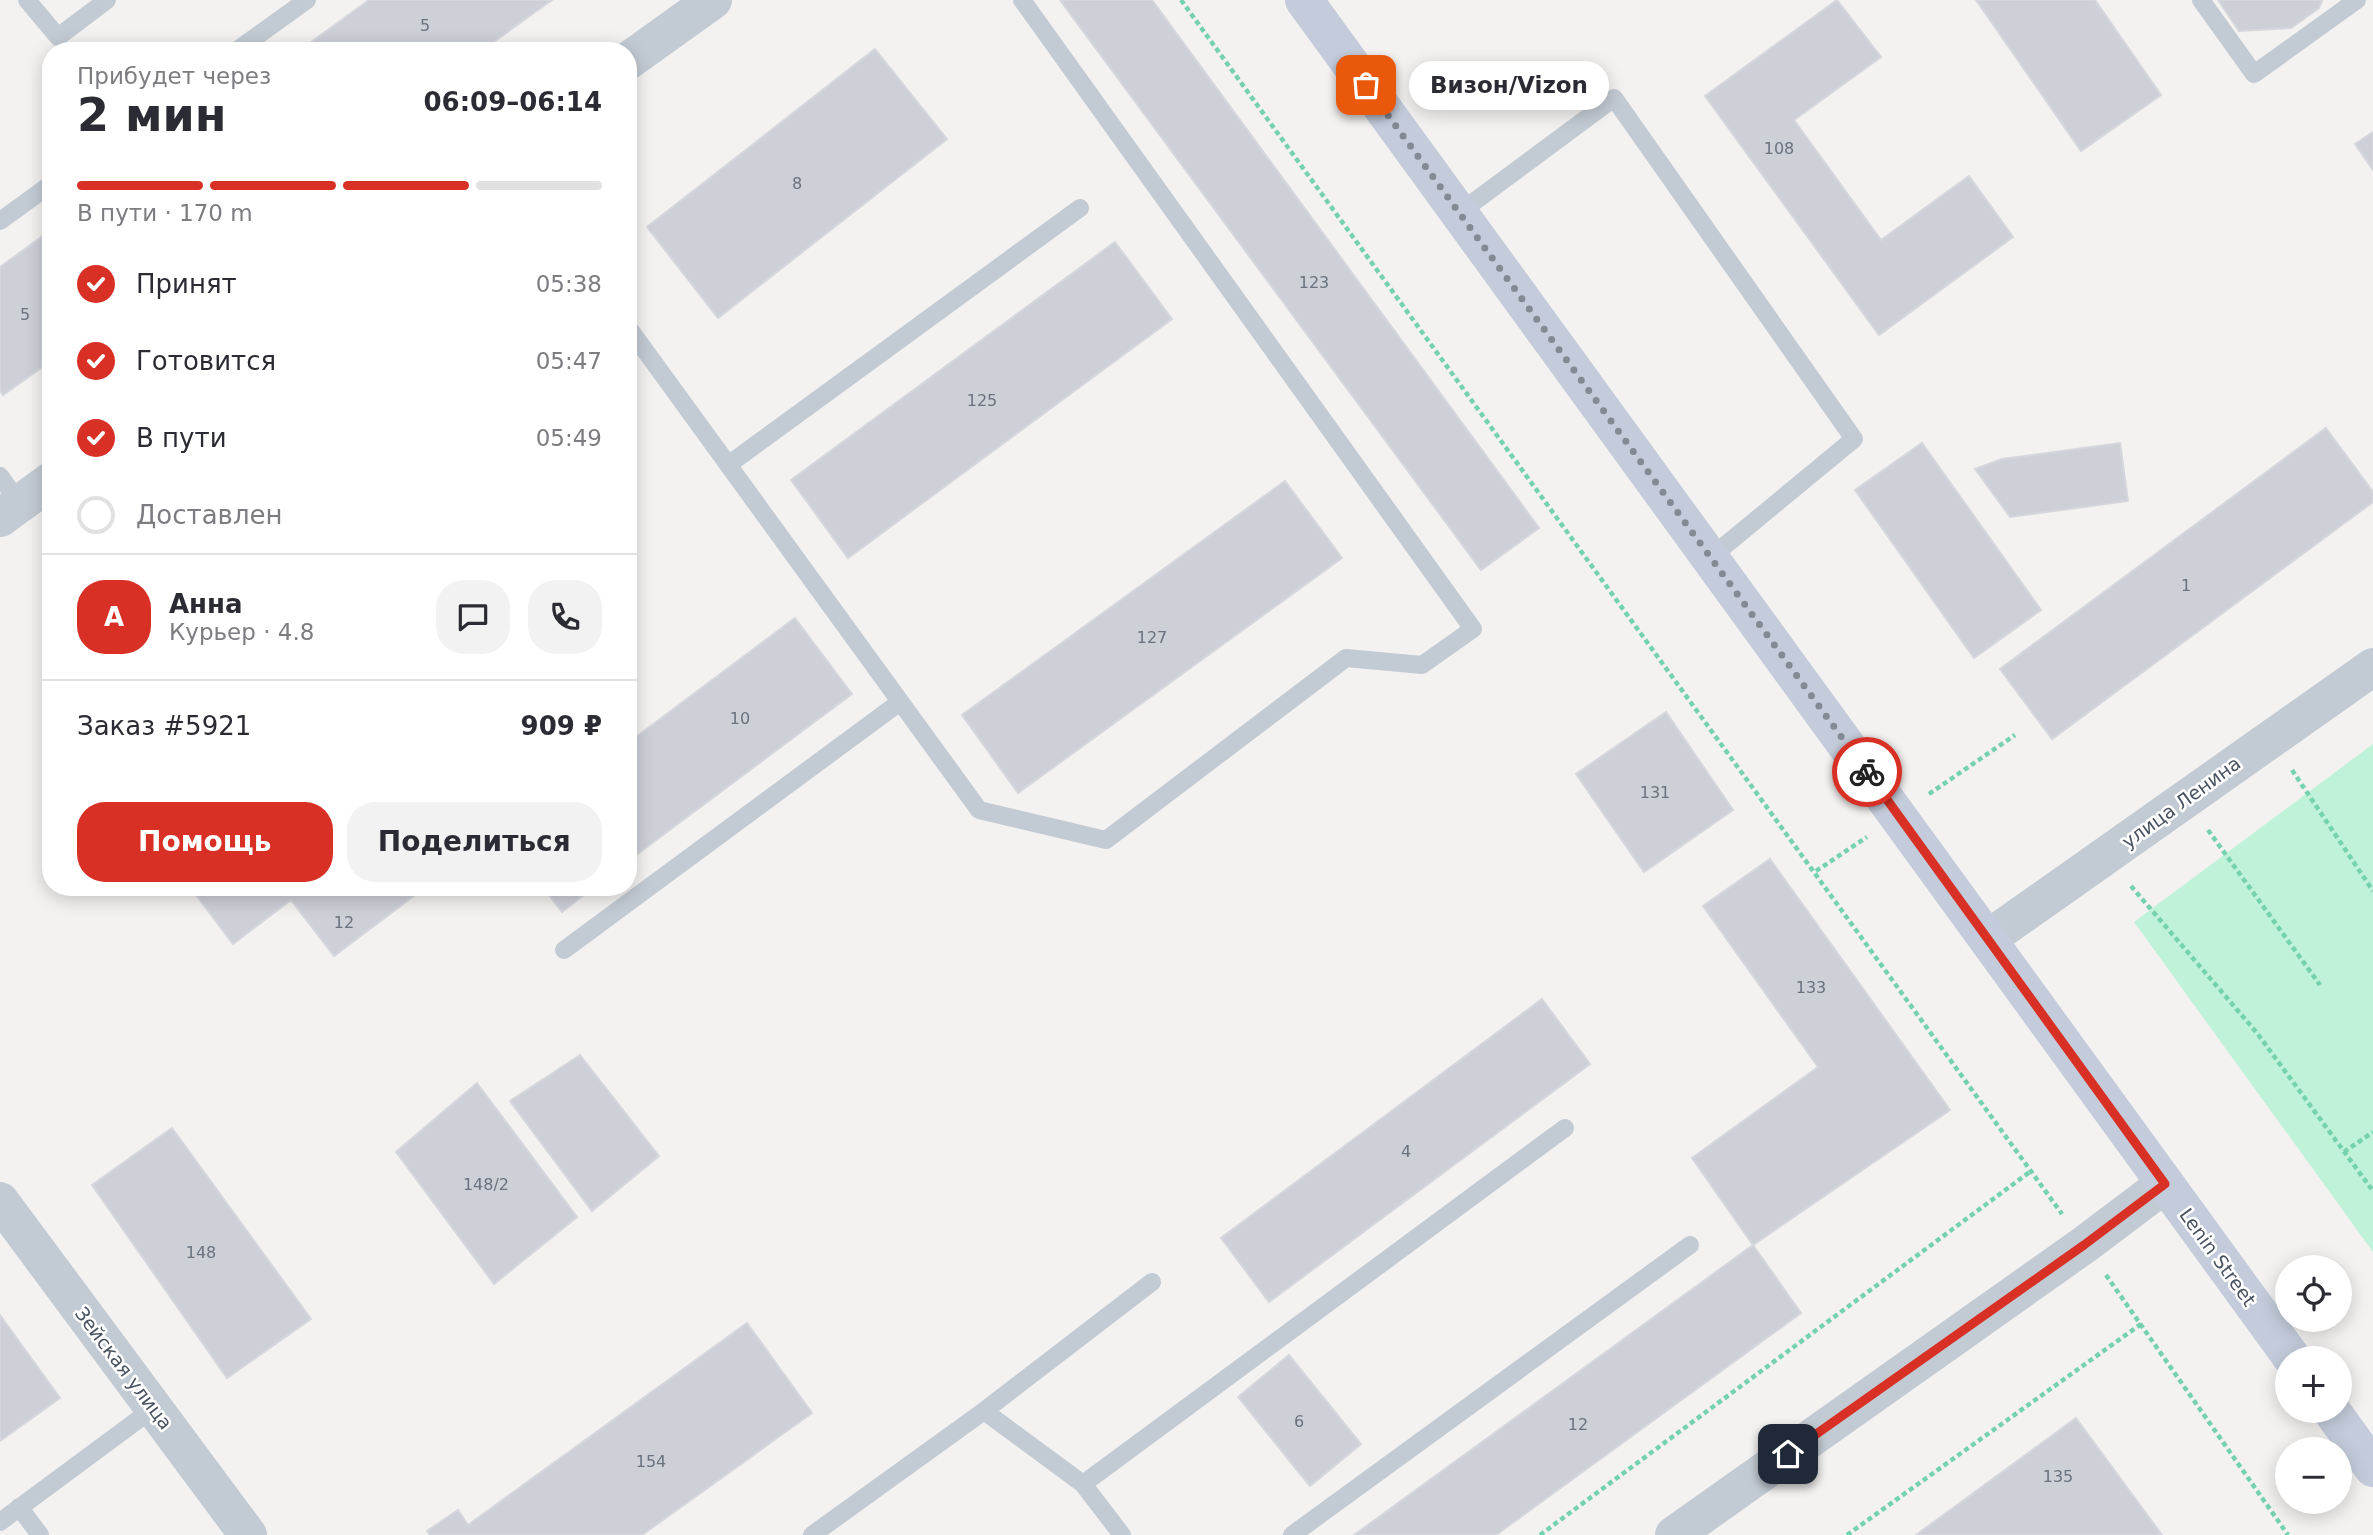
<!DOCTYPE html>
<html lang="ru">
<head>
<meta charset="utf-8">
<style>
  body { margin:0; font-family:"DejaVu Sans",sans-serif; background:#f2f2f3; color:#2b2b33; height:100vh; display:flex; flex-direction:column; font-size:26px; white-space:nowrap }
  * { box-sizing:border-box; margin:0 }
  p { font-size:23px; color:#7c7c81 }
  .icon { flex:none; width:38px; height:38px; fill:none; stroke:currentColor; stroke-width:2; stroke-linecap:round; stroke-linejoin:round }
  .map { position:relative; flex:1; overflow:hidden }
  .sheet { position:absolute; left:42px; top:42px; width:595px; height:854px; display:flex; flex-direction:column; background:#fff; border-radius:28px; box-shadow:0 4px 18px #0003 }
  .sheet>* { flex:none }
  .buttons { position:absolute; left:2275px; top:1255px; display:grid; gap:14px }
  .buttons a { display:grid; place-items:center; width:77px; height:77px; border-radius:50%; background:#fff; box-shadow:0 4px 18px #0003; font-size:35px }
  .pin { position:absolute; display:grid; place-items:center; width:60px; height:60px; color:#fff; margin:-30px; border-radius:14px; box-shadow:0 4px 10px #0006 }
  .courier { position:absolute; display:grid; place-items:center; width:70px; height:70px; margin:-35px; border:5px solid #d93025; border-radius:50%; background:#fff; color:#222; box-shadow:0 2px 9px #0007 }
  .bubble { position:absolute; height:49px; border-radius:24px; background:#fff; box-shadow:0 4px 18px #0003; font-size:23px; font-weight:800; line-height:49px; text-align:center }
  .overview em { font-style:normal; font-weight:800 }
  .overview div { display:flex; flex-direction:column-reverse }
  .overview { display:flex; align-items:center; justify-content:space-between; height:119px; padding:0 35px }
  h1 { font-size:46px; font-weight:800; line-height:52px }
  .bar { display:grid; grid-template-columns:repeat(4,1fr); gap:10px 7px; align-content:center; height:84px; padding:0 35px }
  .bar i { height:9px; border-radius:5px; background:#e1e1e2 }
  .bar .current { background:#d93025 }
  .bar p { grid-column:span 4 }
  .line { display:flex; align-items:center; gap:18px; padding:0 35px; border-top:2px solid #e1e1e2 }
  .line div { flex:1 }
  .round { display:grid; place-items:center; flex:none; width:74px; height:74px; border-radius:28px; background:#f2f2f3 }
  ol { padding:0 35px; list-style:none }
  li { display:flex; align-items:center; gap:21px; height:77px }
  li p { margin-inline-start:auto }
  li .icon { padding:7px; border-radius:50%; background:#d93025; color:#fff; stroke-width:4 }
  li:last-child { color:#7c7c81 }
  li i { width:38px; height:38px; border:4px solid #e1e1e2; border-radius:50% }
  .button { display:flex; gap:14px; margin-top:auto; padding:14px 35px }
  .button a { flex:1; height:80px; border-radius:28px; background:#d93025; color:#fff; font-size:28px; font-weight:800; line-height:80px; text-align:center }
  .button a+a { background:#f2f2f3; color:#2b2b33 }
  .map>svg:first-child { display:block }
  .green { fill:#bff2d8 }
  .building { fill:#cdd0d7; stroke:#d5d7dd; stroke-width:2 }
  .lines { fill:none; stroke-linecap:round; stroke-linejoin:round }
  .path { stroke:#75d2ae; stroke-width:4.5; stroke-dasharray:5 3.5; stroke-linecap:butt }
  .service { stroke:#c2cad3; stroke-width:18 }
  .tertiary { stroke:#c2cad3; stroke-width:38 }
  .secondary { stroke:#c4ccdb; stroke-width:38 }
  .done { stroke:#848a93; stroke-width:7; stroke-dasharray:0 12.6 }
  .route { stroke:#d93025; stroke-width:9 }
  .labels { text-anchor:middle; stroke-width:5; stroke-linejoin:round; paint-order:stroke }
  .number-label { font-size:16px; fill:#69727e }
  .street-label { font-size:19px; fill:#485260; stroke:#fff }
</style>
</head>
<body>
<div class="map">
<svg width="2373" height="1535" viewBox="0 0 2373 1535">
  <rect width="100%" height="100%" fill="#f4f2f1"/>
  <path class="green" d="M2373 744V1252L2134 922Z"/>
  <path class="building" d="M369 0H552L481 51H299Z
    M1060 0H1152L1539 528 1481 570Z
    M1837 0 1881 57 1794 120 1881 240 1969 176 2013 237 1879 335 1705 96Z
    M1976 0H2095L2161 95 2081 151Z
    M2218 0H2322L2319 8 2291 28 2239 31Z
    M875 49 947 139 718 318 647 227Z
    M2373 132V170L2355 144Z
    M51 230V361L3 395 0 391V267Z
    M1115 242 1172 319 848 558 791 480Z
    M2326 428 2373 492V502L2052 739 2000 669Z
    M1922 443 2041 610 1974 658 1855 490Z
    M2120 443 2128 501 2010 517 1975 469 2002 459Z
    M1285 481 1342 558 1018 793 962 715Z
    M795 618 852 694 628 861V743Z
    M1666 712 1733 810 1644 872 1576 774Z
    M1770 859 1950 1110 1753 1245 1692 1158 1818 1067 1703 906Z
    M190 887H422L423 889 334 956 291 900 233 944Z
    M543 887H594L562 912Z
    M1542 999 1590 1064 1269 1302 1221 1238Z
    M580 1055 659 1156 592 1211 510 1101Z
    M477 1083 577 1217 494 1284 396 1152Z
    M172 1128 311 1319 227 1378 92 1185Z
    M1753 1245 1801 1313 1496 1535H1354Z
    M0 1315 60 1398 0 1441Z
    M747 1323 812 1413 642 1535H430L427 1531 458 1510 468 1525Z
    M1289 1355 1361 1444 1310 1486 1238 1397Z
    M2076 1418 2162 1535H1916Z"/>
  <g class="lines">
    <path class="path" d="M1181 0 2062 1214
      M2292 770 2373 891
      M1929 794 2015 735
      M2208 830 2320 985
      M1816 871 1867 837
      M2131 886 2257 1033 2373 1191
      M2344 1152 2373 1132
      M2106 1275 2288 1535
      M1540 1535 2031 1171
      M1847 1535 2141 1324"/>
    <path class="service" d="M27 0 58 37 107 0
      M2201 0 2254 74 2357 0
      M236 51 307 0
      M1459 213 1614 98 1854 439 1711 557
      M0 221 51 184
      M628 327 979 810 1106 840 1346 658 1422 665 1473 629 1022 0
      M728 465 1080 208
      M0 476 20 504
      M564 950 900 702
      M984 1411 1152 1282
      M1083 1484 1565 1128
      M19 1507 40 1535
      M0 1522 154 1408
      M812 1535 984 1411 1083 1484 1122 1535
      M1292 1535 1690 1245"/>
    <path class="tertiary" d="M628 61 713 0
      M0 518 51 481
      M1989 938 2373 667
      M0 1201 248 1535
      M1674 1535 2084 1245 2165 1184"/>
    <path class="secondary" d="M1304 0 2292 1358
      M2331 1410 2373 1468"/>
  </g>
  <g class="lines">
    <path class="done" d="M1366 85 1867 772"/>
    <path class="route" d="M1788 1454 2084 1245 2165 1184 1867 772"/>
  </g>
  <g class="labels">
    <g class="number-label">
      <text x="425" y="31">5</text>
      <text x="1779" y="154">108</text>
      <text x="797" y="189">8</text>
      <text x="1314" y="288">123</text>
      <text x="25" y="320">5</text>
      <text x="982" y="406">125</text>
      <text x="2186" y="591">1</text>
      <text x="1152" y="643">127</text>
      <text x="740" y="724">10</text>
      <text x="1655" y="798">131</text>
      <text x="344" y="928">12</text>
      <text x="1811" y="993">133</text>
      <text x="1406" y="1157">4</text>
      <text x="486" y="1190">148/2</text>
      <text x="201" y="1258">148</text>
      <text x="1299" y="1427">6</text>
      <text x="1578" y="1430">12</text>
      <text x="651" y="1467">154</text>
      <text x="2058" y="1482">135</text>
    </g>
    <g class="street-label">
      <text transform="translate(2181 802) rotate(-36)" y="7">улица Ленина</text>
      <text transform="translate(2218 1257) rotate(54)" y="7">Lenin Street</text>
      <text transform="translate(124 1368) rotate(53)" y="7">Зейская улица</text>
    </g>
  </g>
</svg>
<div class="buttons">
<a><svg class="icon" aria-label="locate" viewBox="0 0 24 24"><circle cx="12" cy="12" r="6"/><path d="M12 2v4M12 18v4M2 12h4M18 12h4"/></svg></a>
<a>+</a>
<a>−</a>
</div>
<div class="pin" style="left:1366px;top:85px;background:#ea580c"><svg class="icon" aria-label="bag" viewBox="0 0 24 24"><path d="M5 8h14l-1 12H6zM9 8a3 3 0 0 1 6 0"/></svg></div>
<div class="pin" style="left:1788px;top:1454px;background:#1f2937"><svg class="icon" aria-label="home" viewBox="0 0 24 24"><path d="M3 11l9-7 9 7M6 9v11h12V9"/></svg></div>
<div class="courier" style="left:1867px;top:772px"><svg class="icon" aria-label="bike" viewBox="0 0 24 24"><circle cx="6" cy="16" r="4"/><circle cx="18" cy="16" r="4"/><path d="M6 16l4-8h5l3 8M10 8l3 8H6M13 5h3"/></svg></div>
<div class="bubble" style="left:1409px;top:61px;width:200px">Визон/Vizon</div>
<section class="sheet">
<div class="overview"><div><h1>2 мин</h1><p>Прибудет через</p></div><em>06:09–06:14</em></div>
<div class="bar"><i class="current"></i><i class="current"></i><i class="current"></i><i></i><p>В пути · 170 m</p></div>
<ol>
<li><svg class="icon" aria-label="check" viewBox="0 0 24 24"><path d="M5 12l5 5 9-10"/></svg>Принят<p>05:38</p></li>
<li><svg class="icon" aria-label="check" viewBox="0 0 24 24"><path d="M5 12l5 5 9-10"/></svg>Готовится<p>05:47</p></li>
<li><svg class="icon" aria-label="check" viewBox="0 0 24 24"><path d="M5 12l5 5 9-10"/></svg>В пути<p>05:49</p></li>
<li><i></i>Доставлен</li>
</ol>
<div class="line" style="height:126px"><b class="round" style="background:#d93025;color:#fff">А</b><div><b>Анна</b><p>Курьер · 4.8</p></div><a class="round"><svg class="icon" aria-label="chat" viewBox="0 0 24 24"><path d="M4 5h16v11H9l-5 4z"/></svg></a><a class="round"><svg class="icon" aria-label="phone" viewBox="0 0 24 24"><path d="M5 4h4l2 5-3 2q2 4 5 5l2-3 5 2v4C11 20 4 13 5 4z"/></svg></a></div>
<div class="line" style="height:91px"><div>Заказ #5921</div><b>909 ₽</b></div>
<div class="button"><a>Помощь</a><a>Поделиться</a></div>
</section>
</div>
</body>
</html>
